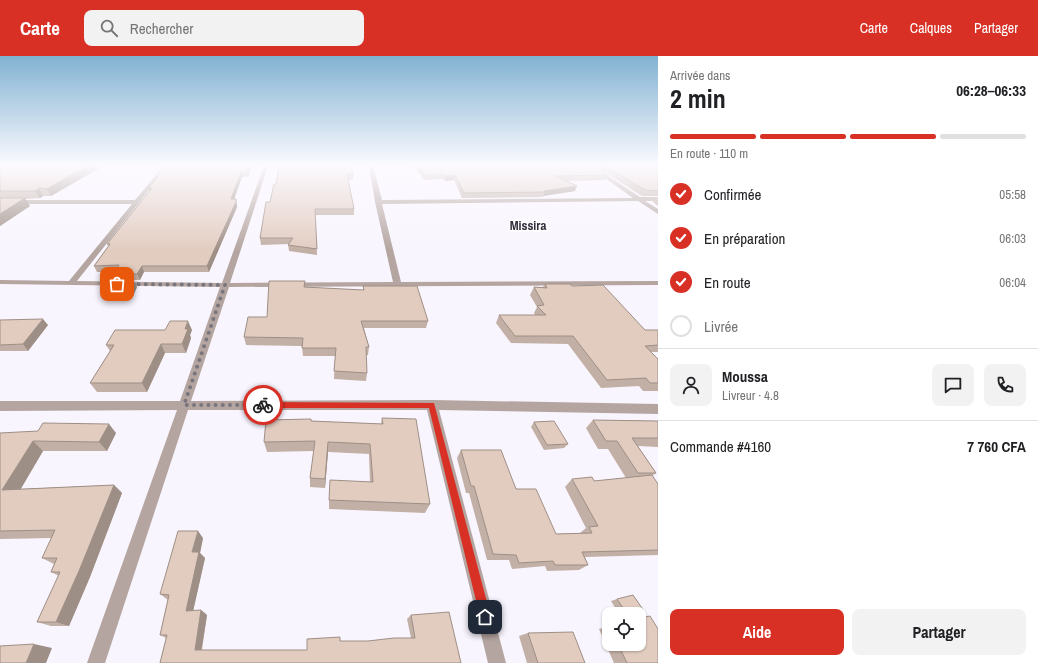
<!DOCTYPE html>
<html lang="fr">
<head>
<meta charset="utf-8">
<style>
  body { margin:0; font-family:"Archivo Narrow",sans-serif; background:#f2f2f2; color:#202124; height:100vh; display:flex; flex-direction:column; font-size:15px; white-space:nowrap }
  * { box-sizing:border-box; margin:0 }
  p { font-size:13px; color:#757577 }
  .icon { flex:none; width:22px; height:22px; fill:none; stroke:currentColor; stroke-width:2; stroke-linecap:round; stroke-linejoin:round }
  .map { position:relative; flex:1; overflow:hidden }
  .drawer { display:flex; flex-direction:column; background:#fff; width:380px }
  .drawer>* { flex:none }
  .fabs { position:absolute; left:602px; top:551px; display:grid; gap:8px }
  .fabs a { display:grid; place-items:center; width:44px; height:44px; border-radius:8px; background:#fff; box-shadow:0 1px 3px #0004; font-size:20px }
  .pin { position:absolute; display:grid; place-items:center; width:34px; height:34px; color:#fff; margin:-17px; border-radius:8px; box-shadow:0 2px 6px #0006 }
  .courier { position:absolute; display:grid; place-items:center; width:40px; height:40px; margin:-20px; border:3px solid #d93025; border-radius:50%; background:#fff; color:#222; box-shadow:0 1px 5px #0007 }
  .headline em { font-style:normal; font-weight:800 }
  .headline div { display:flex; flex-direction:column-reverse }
  .headline { display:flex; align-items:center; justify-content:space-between; height:68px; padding:0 12px }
  h1 { font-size:26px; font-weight:800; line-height:30px }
  .bar { display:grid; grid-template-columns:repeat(4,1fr); gap:6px 4px; align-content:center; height:48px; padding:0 12px }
  .bar i { height:5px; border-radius:3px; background:#e0e0e0 }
  .bar .current { background:#d93025 }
  .bar p { grid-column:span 4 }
  .line { display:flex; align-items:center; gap:10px; padding:0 12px; border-top:1px solid #e0e0e0 }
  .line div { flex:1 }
  .round { display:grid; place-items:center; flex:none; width:42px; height:42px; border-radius:8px; background:#f2f2f2 }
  ol { padding:0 12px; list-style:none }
  li { display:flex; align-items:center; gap:12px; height:44px }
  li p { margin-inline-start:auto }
  li .icon { padding:4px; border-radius:50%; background:#d93025; color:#fff; stroke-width:4 }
  li:last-child { color:#757577 }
  li i { width:22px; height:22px; border:2px solid #e0e0e0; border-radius:50% }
  .cta { display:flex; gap:8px; margin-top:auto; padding:8px 12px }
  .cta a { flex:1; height:46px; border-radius:8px; background:#d93025; color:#fff; font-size:16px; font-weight:800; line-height:46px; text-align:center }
  .cta a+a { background:#f2f2f2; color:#202124 }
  header { display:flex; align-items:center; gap:24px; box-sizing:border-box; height:56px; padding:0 20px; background:#d93025; color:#fff }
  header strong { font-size:19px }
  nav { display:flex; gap:22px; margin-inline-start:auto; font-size:14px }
  .search { width:280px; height:36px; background:#f2f2f2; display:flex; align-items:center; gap:10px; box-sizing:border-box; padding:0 14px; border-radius:8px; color:#757577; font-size:15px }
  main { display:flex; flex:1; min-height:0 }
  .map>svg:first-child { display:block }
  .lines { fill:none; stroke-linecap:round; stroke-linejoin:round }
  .minor { fill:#b4a5a0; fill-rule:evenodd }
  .wall { fill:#c2afa5 }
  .shaded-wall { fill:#9e8f86 }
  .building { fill:#e2ccc0; stroke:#9e8f86 }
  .route { fill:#d93025 }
  .done { stroke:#79757d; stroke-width:4; stroke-dasharray:0 7.2 }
  .labels { text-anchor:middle; stroke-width:3.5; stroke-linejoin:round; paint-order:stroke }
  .far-quarter-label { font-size:13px; font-weight:bold; fill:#322b3b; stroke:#fff }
</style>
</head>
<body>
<header>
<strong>Carte</strong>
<div class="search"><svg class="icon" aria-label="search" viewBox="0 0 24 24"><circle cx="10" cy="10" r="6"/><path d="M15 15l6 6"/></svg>Rechercher</div>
<nav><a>Carte</a><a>Calques</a><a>Partager</a></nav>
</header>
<main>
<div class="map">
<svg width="658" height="607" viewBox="0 0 658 607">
  <rect width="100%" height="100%" fill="#f9f5fe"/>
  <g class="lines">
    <path class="minor" d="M164 110H168L77 225 222 227 264 110H268L230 227 393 226 375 146 369 110H373L382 144 633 142 588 110H593L640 141H658V145H645L658 153V158L638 145 382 148 401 226 658 225V229L229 231 191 345 432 344 658 348V358L439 354 506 607H488L427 354H188L105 607H87L177 354 0 355V345H180L220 231 0 228V224L69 225 132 148H0V144H135Z"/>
  </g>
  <path class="wall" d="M0 110H103L51 140H43L40 142 25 143 30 150 0 170Z
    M164 110H252L248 121H242L234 143 237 149V151L209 216H144L140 224H118L114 218 115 216H97L94 210 109 190 107 188 149 136 148 132 156 123 155 121Z
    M279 110 353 118V124H348L354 153V159H315L317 199 289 195 288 188 261 189 260 182 270 146 276 128Z
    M414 110H595L607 119 605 124 565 125 575 135 543 140V141L462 142 454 124 445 125 442 123 424 124Z
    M595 110H658V140H642Z
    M656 141H658V150L653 146Z
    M135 227 137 231 133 240H108L106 236Z
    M545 228 572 230 645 274H658V296H651L658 303V335H643L639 330 601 332 568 288 511 287 496 267 499 259H535L534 257 537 251 530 239 534 231H543Z
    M363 230 428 265 426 272H364L369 291 368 299H366L367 317 366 325 334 323 335 300H303L302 290 246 289 244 281 267 261 305 231 363 234Z
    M0 264 48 269 28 295H0Z
    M165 274H192L190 279 191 282 186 297H165L147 336H97L90 327 110 295 106 289Z
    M382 362 430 448 425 457 329 453V444L370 426 369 398 328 396 325 432 310 431V422L314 395 267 396 264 386 311 365 381 368Z
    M593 364 658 365V391L638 390 656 417 652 420 658 428V499L585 501 588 509 579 514 547 515 545 510 512 513 509 504H487L469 437H466L457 402 461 394 516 433 556 478 580 477 586 472 565 431 572 423 594 425 626 422 608 393H598L586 372Z
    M534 366 568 388 564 392 544 394 531 371Z
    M0 377H116L107 395H43L20 433 114 429 122 437 90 521 69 570H51L37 566 59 520 51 516 54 508 42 502 52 482 0 483Z
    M203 482 200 497 205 502 193 555 201 554 207 559 202 594H307L340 585H368L411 582 407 563 411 559 461 607H160L166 582 160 579 168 544 160 538Z
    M617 543 633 558H619L611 545Z
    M609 570V588H639L658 607H614L599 573Z
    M528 577 585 607H527L519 580Z"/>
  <path class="shaded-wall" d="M87 110H103L51 140 47 133Z
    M249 110H252L248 121 247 116Z
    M241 116 242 121 232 149 231 143Z
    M455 119 454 124 445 125 446 120Z
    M577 130 575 135 543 140 545 136 544 135Z
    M39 132 43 140 40 142 35 135Z
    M25 142 30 150 0 170V158Z
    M236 143 237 151 209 216 207 210Z
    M142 210 144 216 140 224 137 218Z
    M135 227 137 231 133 240 131 235Z
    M43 263 48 269 28 295 23 288Z
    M188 265 192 274 190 279 191 282 186 297 182 288 185 273Z
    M161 288 165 297 147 336 142 327Z
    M109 368 116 377 107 395 99 386Z
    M33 385 43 395 15 443 2 434Z
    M328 386V396L325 432V423Z
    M114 429 122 437 90 521 69 570 56 566Z
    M198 475 203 482 200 497 205 502 192 560 186 555 192 496Z
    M201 554 207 559 201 596 195 594Z
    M34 588 52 592 46 607H26Z"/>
  <path class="building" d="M0 110H87L47 133 39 132 35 135H0Z
    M164 110H249L247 116H241L231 143H236V146L207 210H142L137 218H114L119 209 94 210 110 188H107L152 132H148L158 121H155Z
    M279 110H351L353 118H347L354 153H315L317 193 288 189 293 182H260L266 146H270L274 128H276Z
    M418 110H595L607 119 555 120 577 130 544 135 545 136 464 137 455 119 446 120 443 118 425 119Z
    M605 110H658V135L645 134Z
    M0 142H25L0 158Z
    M269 225H305L304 231 364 234 363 230H417L428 265H361L369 291H366L367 317 334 315 336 292H302L303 282 244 281 248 261H267Z
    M111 226 135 227 131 235 106 236Z
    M545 228H570L572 230 603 229 645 274H658V289L645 290 658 303V327H650L646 322 607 324 573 280H515L499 259H546L537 250 544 249 534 231 547 232Z
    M43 263 23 288 0 289V264Z
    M170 265H188L185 273H188L182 288H161L142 327H90L114 289H106L115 274H165Z
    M382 362 416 363 430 448 329 444 330 424 373 426 370 388 328 386 325 423 310 422 315 385 264 386 266 364 311 363V365L383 368Z
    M593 364 658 365V382H632L656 417H638L617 385H606Z
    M554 365 568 388 547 389 534 366Z
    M43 367 109 368 99 386 33 385 2 434 114 429 79 515 56 566H37L60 516H51L57 502H42L55 474 0 475V377L38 375Z
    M461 394H501L516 433H536L556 478 592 477 589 471 598 470 572 423 592 421 594 425 652 419 658 428V494L582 496 588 509H555L553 505 519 507 516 499 493 498 474 430H471Z
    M178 475H198L192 496H199L186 555 201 554 195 594H307V583L340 581V585H368L394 582H415L411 559 449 556 461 607H160L167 579H160L169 539 160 538Z
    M633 539 644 555 633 558H627L617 543Z
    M650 560 658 573V607H627L618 588H639V562Z
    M573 576 585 607H538L528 577Z
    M34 588 26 607H0V590Z"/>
  <linearGradient id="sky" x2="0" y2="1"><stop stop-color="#81b2d2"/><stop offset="0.56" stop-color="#fcfaff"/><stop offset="1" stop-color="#fcfaff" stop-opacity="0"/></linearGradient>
  <rect width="658" height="195" fill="url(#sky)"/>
  <path class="route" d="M263 346 434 347 491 561 489 565 485 567 482 565 480 561 429 352H263L259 349Z"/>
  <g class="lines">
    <path class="done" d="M117 228 225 229 184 349H263"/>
  </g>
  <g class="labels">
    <g class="far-quarter-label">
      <text x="528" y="174">Missira</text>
    </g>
  </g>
</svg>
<div class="fabs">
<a><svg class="icon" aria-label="locate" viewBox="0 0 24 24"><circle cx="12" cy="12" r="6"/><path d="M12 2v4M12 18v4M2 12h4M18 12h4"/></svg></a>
</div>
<div class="pin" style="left:117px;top:228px;background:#ea580c"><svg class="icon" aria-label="bag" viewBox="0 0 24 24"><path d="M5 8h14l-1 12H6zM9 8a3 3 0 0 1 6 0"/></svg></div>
<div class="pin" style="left:485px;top:561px;background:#1f2937"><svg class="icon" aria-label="home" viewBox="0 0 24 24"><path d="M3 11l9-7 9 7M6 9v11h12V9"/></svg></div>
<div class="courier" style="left:263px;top:349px"><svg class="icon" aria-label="bike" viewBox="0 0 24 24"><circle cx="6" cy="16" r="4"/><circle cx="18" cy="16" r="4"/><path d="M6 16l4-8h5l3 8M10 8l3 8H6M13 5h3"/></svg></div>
</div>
<section class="drawer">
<div class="headline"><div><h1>2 min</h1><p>Arrivée dans</p></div><em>06:28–06:33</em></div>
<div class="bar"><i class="current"></i><i class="current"></i><i class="current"></i><i></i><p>En route · 110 m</p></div>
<ol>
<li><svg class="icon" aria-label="check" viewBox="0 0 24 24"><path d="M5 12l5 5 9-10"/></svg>Confirmée<p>05:58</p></li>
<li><svg class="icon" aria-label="check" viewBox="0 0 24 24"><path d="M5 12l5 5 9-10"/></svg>En préparation<p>06:03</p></li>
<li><svg class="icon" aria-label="check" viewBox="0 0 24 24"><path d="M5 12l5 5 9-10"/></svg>En route<p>06:04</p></li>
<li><i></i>Livrée</li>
</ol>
<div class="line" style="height:72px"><a class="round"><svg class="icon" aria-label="person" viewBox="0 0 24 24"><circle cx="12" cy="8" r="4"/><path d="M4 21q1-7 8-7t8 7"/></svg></a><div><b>Moussa</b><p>Livreur · 4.8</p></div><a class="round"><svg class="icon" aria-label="chat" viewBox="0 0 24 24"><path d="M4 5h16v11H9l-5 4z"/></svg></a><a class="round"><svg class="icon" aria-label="phone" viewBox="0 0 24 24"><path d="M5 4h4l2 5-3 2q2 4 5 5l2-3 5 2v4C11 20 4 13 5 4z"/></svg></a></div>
<div class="line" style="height:52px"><div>Commande #4160</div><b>7 760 CFA</b></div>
<div class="cta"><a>Aide</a><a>Partager</a></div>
</section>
</main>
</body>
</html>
